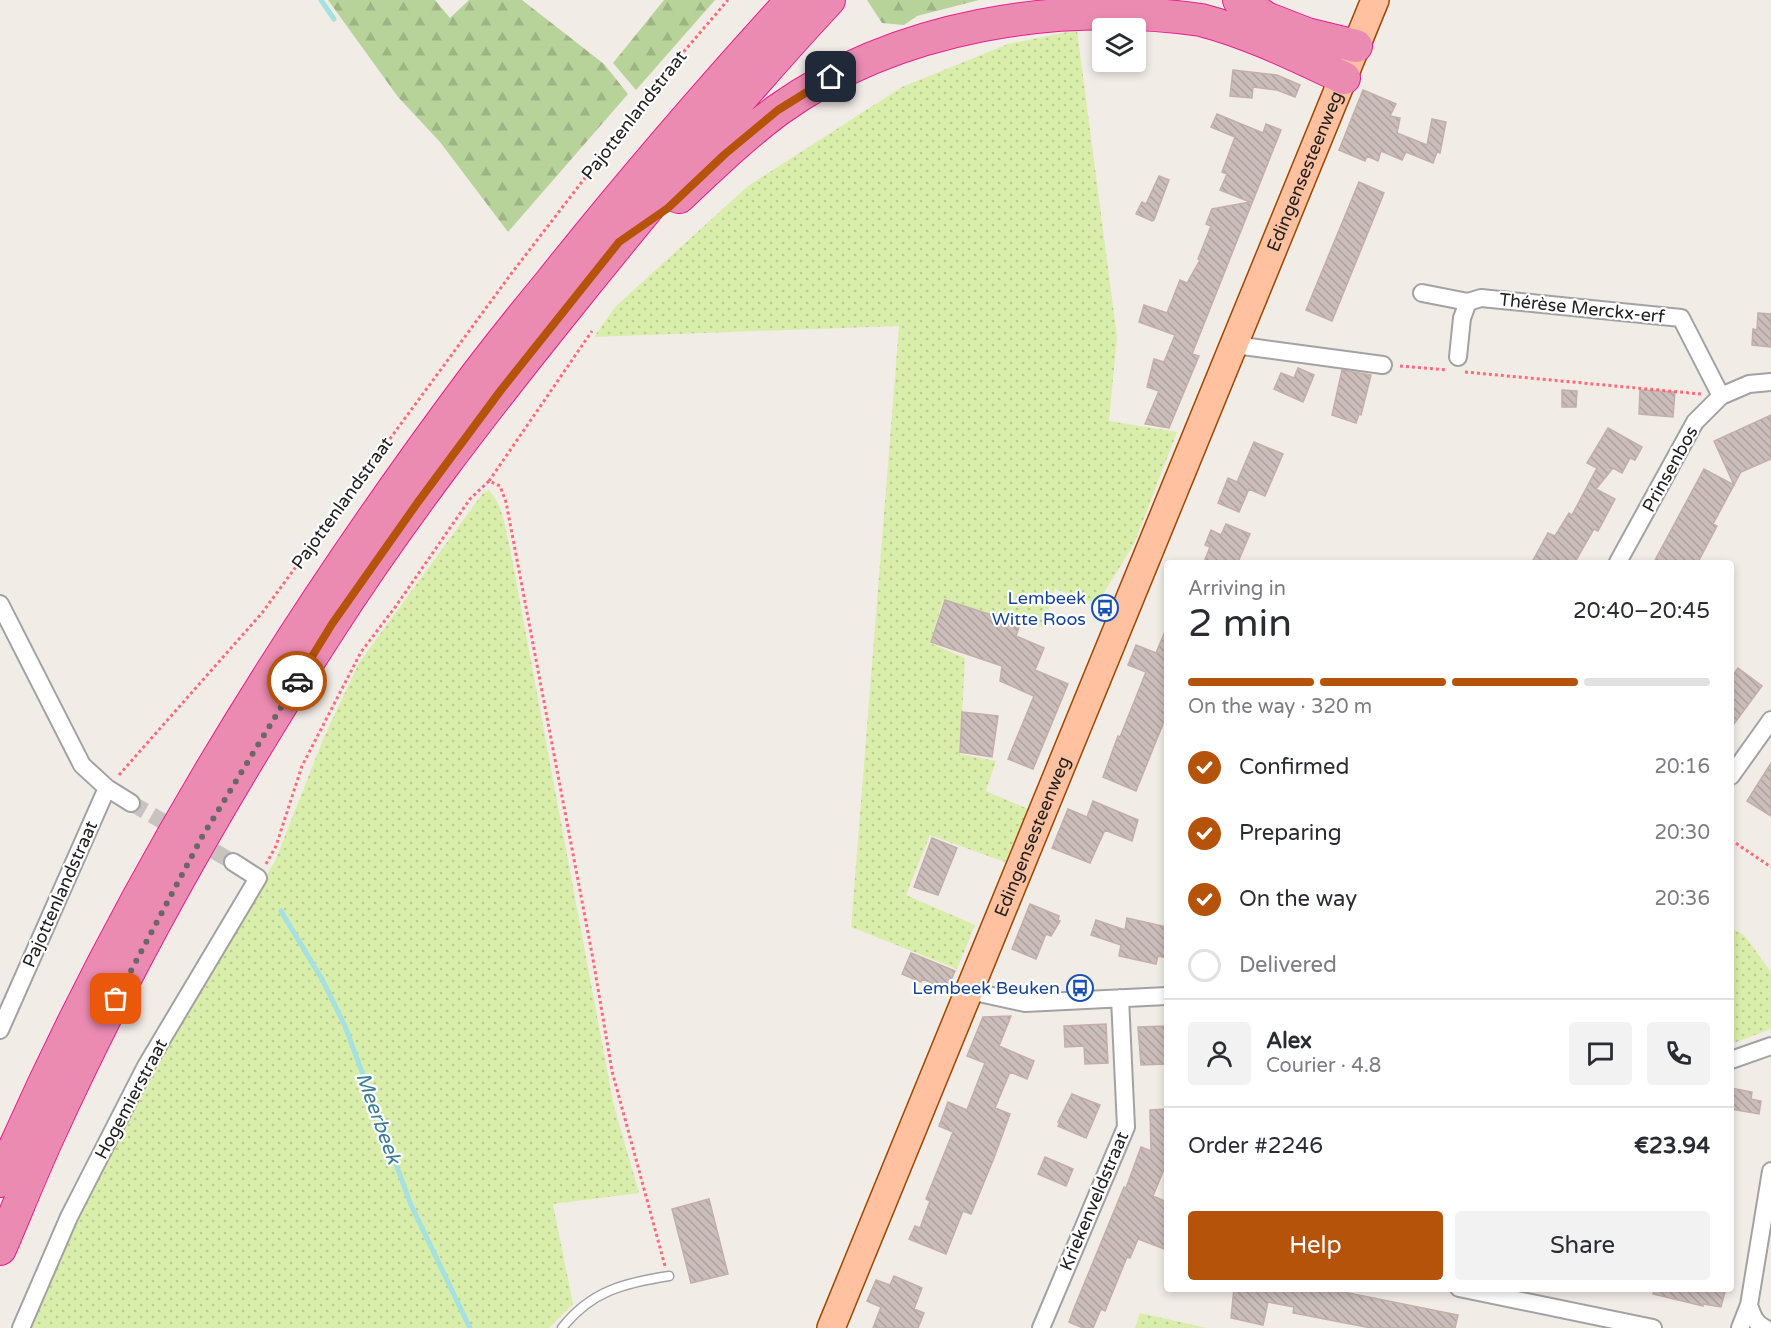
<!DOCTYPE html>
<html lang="en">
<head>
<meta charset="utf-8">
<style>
  body { margin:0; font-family:"Varela Round",sans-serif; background:#f2f2f3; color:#2b2b33; height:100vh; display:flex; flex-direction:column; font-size:22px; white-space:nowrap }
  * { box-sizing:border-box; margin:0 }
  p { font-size:20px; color:#7c7c81 }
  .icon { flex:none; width:33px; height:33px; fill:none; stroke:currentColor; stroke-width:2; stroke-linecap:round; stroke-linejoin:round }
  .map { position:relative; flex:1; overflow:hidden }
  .drawer { position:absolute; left:1164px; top:560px; width:570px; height:732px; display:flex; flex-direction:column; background:#fff; border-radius:6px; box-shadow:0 3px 9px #0003 }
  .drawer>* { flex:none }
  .controls { position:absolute; left:1092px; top:18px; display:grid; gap:12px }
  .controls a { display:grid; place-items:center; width:54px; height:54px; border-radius:6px; background:#fff; box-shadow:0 3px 9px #0003; font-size:30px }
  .pin { position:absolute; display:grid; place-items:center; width:51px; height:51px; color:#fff; margin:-26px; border-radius:12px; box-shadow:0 3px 9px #0006 }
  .courier { position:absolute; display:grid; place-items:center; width:60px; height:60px; margin:-30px; border:4px solid #b45309; border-radius:50%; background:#fff; color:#222; box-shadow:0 2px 8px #0007 }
  .headline em { font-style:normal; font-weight:600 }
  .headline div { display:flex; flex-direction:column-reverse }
  .headline { display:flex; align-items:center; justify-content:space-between; height:102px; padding:0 24px }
  h1 { font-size:39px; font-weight:600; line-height:45px }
  .bar { display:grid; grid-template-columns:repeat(4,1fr); gap:9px 6px; align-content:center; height:72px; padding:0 24px }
  .bar i { height:8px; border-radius:4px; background:#e1e1e2 }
  .bar .on { background:#b45309 }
  .bar p { grid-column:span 4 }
  .line { display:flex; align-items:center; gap:15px; padding:0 24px; border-top:2px solid #e1e1e2 }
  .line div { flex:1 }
  .round { display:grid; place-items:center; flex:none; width:63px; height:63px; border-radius:6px; background:#f2f2f3 }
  ol { padding:0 24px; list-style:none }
  li { display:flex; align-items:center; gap:18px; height:66px }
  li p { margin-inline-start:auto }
  li .icon { padding:6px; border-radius:50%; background:#b45309; color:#fff; stroke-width:4 }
  li:last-child { color:#7c7c81 }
  li i { width:33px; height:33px; border:3px solid #e1e1e2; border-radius:50% }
  .button { display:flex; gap:12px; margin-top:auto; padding:12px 24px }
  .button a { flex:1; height:69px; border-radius:6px; background:#b45309; color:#fff; font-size:24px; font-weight:600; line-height:69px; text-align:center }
  .button a+a { background:#f2f2f3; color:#2b2b33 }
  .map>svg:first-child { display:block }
  .grass { fill:url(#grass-dots) }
  .forest { fill:url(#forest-firs) }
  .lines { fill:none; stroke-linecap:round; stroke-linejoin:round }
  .stream { stroke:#a5e1e1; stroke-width:5 }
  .building { fill:url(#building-back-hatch); stroke:#c4afa8; stroke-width:1.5 }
  .minor-tunnel { stroke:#c8c3bf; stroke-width:16; stroke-dasharray:16 8; stroke-linecap:butt }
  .service-casing { stroke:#a2a2a2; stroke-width:11 }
  .minor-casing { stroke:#a2a2a2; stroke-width:20 }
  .primary-casing { stroke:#9e4700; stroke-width:30 }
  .motorway-casing { stroke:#e51e8d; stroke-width:34 }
  .path { stroke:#ff6b7b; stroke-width:3; stroke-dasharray:3 3; stroke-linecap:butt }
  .service { stroke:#fff; stroke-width:8 }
  .minor { stroke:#fff; stroke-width:16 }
  .primary { stroke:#ffc19f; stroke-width:27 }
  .motorway { stroke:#ec8bb2; stroke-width:32 }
  .done { stroke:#6a6866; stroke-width:6; stroke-dasharray:0 10.8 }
  .route { stroke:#b45309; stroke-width:8 }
  .labels { text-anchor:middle; stroke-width:4.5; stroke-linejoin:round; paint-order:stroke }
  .street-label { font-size:18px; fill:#212121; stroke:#fff }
  .transit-label { font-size:18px; fill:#164399; stroke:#fff; text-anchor:end }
  .water-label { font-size:20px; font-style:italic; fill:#3b7c96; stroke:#fff }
</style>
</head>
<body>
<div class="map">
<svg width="1771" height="1328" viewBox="0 0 1771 1328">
  <defs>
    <pattern id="grass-dots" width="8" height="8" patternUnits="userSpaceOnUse" patternTransform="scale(1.5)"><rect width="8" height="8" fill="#daeeab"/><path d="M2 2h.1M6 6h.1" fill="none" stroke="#bbcc93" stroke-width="1.8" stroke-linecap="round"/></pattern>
    <pattern id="forest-firs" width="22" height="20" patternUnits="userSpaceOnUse" patternTransform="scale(1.5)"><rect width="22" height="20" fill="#b7d39a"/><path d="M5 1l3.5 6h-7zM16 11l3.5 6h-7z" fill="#9db584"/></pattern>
    <pattern id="building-back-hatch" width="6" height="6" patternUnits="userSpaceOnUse" patternTransform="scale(1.5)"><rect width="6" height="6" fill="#cabdba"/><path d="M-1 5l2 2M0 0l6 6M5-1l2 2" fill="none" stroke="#ada2a0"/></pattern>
  </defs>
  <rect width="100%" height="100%" fill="#f2ece7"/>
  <path class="grass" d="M1077 30 1117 337 1109 421 1177 432 1134 544 1097 604 1055 589 1043 627 1020 625 943 601 930 643 965 658 960 754 996 761 986 791 1028 809 1005 862 930 835 906 895 975 925 957 969 851 927 899 326 594 337 616 306 748 186 902 87 1008 44Z
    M489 490C503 506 505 527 510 548L605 1059 614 1106 639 1193 553 1204 573 1304 549 1328H28L65 1244 163 1047 275 861 324 737 359 663 483 493Z
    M1731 928 1744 935 1771 972V1029L1731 1044Z
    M1140 1313 1207 1328H1135Z"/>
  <path class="forest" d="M328 0H435L450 18 469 0H522L604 64 628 94 508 232 440 142 398 97Z
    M664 0H715L636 90 613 63Z
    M867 0H979L917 16 904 25 882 23Z"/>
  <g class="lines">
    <path class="stream" d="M321 0 334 19
      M281 911 323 981 345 1026 411 1205 470 1328"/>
  </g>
  <path class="building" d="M1233 70 1277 75 1300 85 1295 97 1277 90 1253 87 1252 98 1230 96Z
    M1363 90 1396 104 1390 116 1400 118 1397 133 1427 145 1432 119 1446 122 1440 153 1437 152 1433 163 1406 152 1402 160 1381 151 1378 161 1367 156 1365 161 1339 150Z
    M1217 114 1263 133 1266 124 1281 130 1192 354 1199 356 1169 428 1145 424 1159 391 1147 387 1154 359 1164 362 1175 335 1139 322 1144 305 1167 313 1180 280 1187 283 1200 260 1198 259 1211 226 1206 224 1212 209 1250 202 1220 190 1227 174 1222 172 1235 137 1211 127Z
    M1159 176 1169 180 1154 220 1152 221 1136 214 1142 202 1146 204Z
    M1359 182 1384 193 1332 321 1306 310Z
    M1758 313 1771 314V347L1752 345 1753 329 1757 330Z
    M1298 368 1314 375 1303 402 1274 389 1281 373 1294 378Z
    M1342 370 1371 375 1361 415 1359 414 1356 423 1332 415Z
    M1562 390 1577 391 1576 407H1562Z
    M1640 390 1675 392 1673 417 1639 414Z
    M1771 415V459L1741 472 1713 524 1717 526 1698 562H1654L1704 469 1734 485 1714 441Z
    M1608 428 1642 447 1635 460 1630 458 1622 473 1613 468 1596 489 1615 499 1598 531 1594 529 1575 562H1532L1548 533 1555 536 1569 513 1572 515 1597 468 1587 463Z
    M1254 442 1283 454 1265 496 1249 489 1239 512 1218 503 1228 478 1237 482Z
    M1226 524 1250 534 1238 562H1204L1210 547 1205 545 1211 530 1221 535Z
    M945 600 1020 624 1016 636 1044 648 1035 670 1068 684 1033 769 1008 759 1034 696 1000 681 1002 666 931 642Z
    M1166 629 1167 714 1136 791 1103 777 1118 736 1120 737 1146 672 1128 665 1136 645 1156 653Z
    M1738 668 1762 686 1731 728V678Z
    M962 712 998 716 992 757 960 752Z
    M1771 763V816L1747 801Z
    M1093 801 1138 820 1132 841 1105 830 1090 863 1052 848 1068 809 1087 817Z
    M932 838 957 848 938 895 914 887Z
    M1030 904 1059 916 1058 920 1060 921 1051 936 1046 934 1036 959 1012 949Z
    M1127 918 1167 927V958L1158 956 1156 964 1119 956 1121 945 1091 935 1096 920 1125 930Z
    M911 953 955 971 947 989 922 979 921 982 902 974Z
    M1011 1016 999 1046 1034 1061 1027 1079 1010 1072 995 1108 1010 1114 994 1158 971 1214 963 1211 946 1254 909 1239 915 1226 920 1228 930 1201 926 1199 953 1132 939 1126 948 1102 967 1110 985 1063 967 1056 983 1017Z
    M1106 1024 1108 1063 1085 1064 1084 1046 1065 1047 1064 1026Z
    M1165 1026 1167 1064 1141 1065 1138 1027Z
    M1731 1088 1752 1092 1751 1099 1761 1101 1759 1114 1731 1109Z
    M1072 1094 1100 1105 1086 1138 1058 1126 1060 1122H1058Z
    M1167 1109V1162L1153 1196 1167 1202V1250L1138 1239 1130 1258 1127 1257 1105 1311 1101 1309 1093 1328H1083L1069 1322 1073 1311 1124 1187 1126 1188 1141 1147 1151 1151 1150 1110Z
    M1045 1157 1073 1169 1066 1186 1038 1174Z
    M709 1199 728 1274 691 1283 672 1209Z
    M894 1276 922 1288 914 1309 924 1313 918 1328H873L881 1307 867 1301 876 1280 890 1285Z
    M1234 1288H1324L1458 1315 1455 1328H1371L1293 1313 1294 1307 1268 1302 1263 1325 1231 1318Z
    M1654 1288H1726L1721 1307 1703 1304V1306L1653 1294Z"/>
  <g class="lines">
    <path class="minor-tunnel" d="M131 803 233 862"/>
    <defs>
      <path id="service" d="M562 1328C591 1291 624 1283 669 1276"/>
      <path id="minor" d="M1422 293 1468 302
        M1235 345 1383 365
        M1458 357 1462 318 1468 302 1481 298 1681 318 1721 396
        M1618 562 1695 422 1721 396 1749 384 1771 382
        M0 604 82 765 107 788 131 803
        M1731 776 1771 720
        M970 991 1025 1003 1167 996
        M0 1030 107 788
        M1731 1060 1771 1046
        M1459 1288 1653 1328
        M1749 1305C1752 1314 1755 1324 1765 1328
        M21 1328 69 1217 146 1066 258 878 233 862
        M1041 1328 1126 1127 1120 998
        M1740 1328 1749 1305 1771 1171"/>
      <g id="primary">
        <path id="s1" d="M831 1328 1375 0"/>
      </g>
      <path id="motorway" d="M1239 0 1266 18 1307 34 1356 46
        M679 197C711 167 743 136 778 110 897 25 1058 0 1201 20 1251 33 1297 56 1344 78
        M0 1181C124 893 290 624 478 373 501 343 525 313 549 284 627 186 708 92 792 0
        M0 1249C16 1212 31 1174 48 1137 128 961 225 791 330 628 401 518 482 413 564 311 649 205 736 100 829 0"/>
    </defs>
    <use href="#service" class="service-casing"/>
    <use href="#minor" class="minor-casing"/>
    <use href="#primary" class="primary-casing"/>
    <use href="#motorway" class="motorway-casing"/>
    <path class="path" d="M1400 366 1447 370
      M1465 372 1701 394
      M489 481 592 331
      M119 775 262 613 511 274 668 70 728 0
      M1731 840 1771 867
      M266 864 276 846 302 766 361 652 396 606 470 499 489 481 500 486 506 502 593 959 612 1071 665 1266"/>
    <use href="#service" class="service"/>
    <use href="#minor" class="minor"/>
    <use href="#primary" class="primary"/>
    <use href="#motorway" class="motorway"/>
  </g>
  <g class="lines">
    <path class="done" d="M116 999 202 837 297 681"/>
    <path class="route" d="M297 681 332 624 418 502 501 390 619 242 668 208 725 154 778 110 831 77"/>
  </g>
  <defs>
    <symbol id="bus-ring" viewBox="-11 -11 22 22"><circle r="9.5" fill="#fff" stroke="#1a4fb4" stroke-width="1.5"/><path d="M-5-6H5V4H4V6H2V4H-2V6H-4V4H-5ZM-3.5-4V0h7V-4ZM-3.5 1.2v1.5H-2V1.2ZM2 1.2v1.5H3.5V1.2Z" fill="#1a4fb4"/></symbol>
  </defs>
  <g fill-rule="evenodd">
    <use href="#bus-ring" x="1090" y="593" width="30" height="30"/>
    <use href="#bus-ring" x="1065" y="973" width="30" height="30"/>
  </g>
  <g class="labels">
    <g class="street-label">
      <text transform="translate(634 115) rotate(-52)" y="6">Pajottenlandstraat</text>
      <text dy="6" stroke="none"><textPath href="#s1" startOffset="1250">Edingensesteenweg</textPath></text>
      <text transform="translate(1582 308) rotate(6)" y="6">Thérèse Merckx-erf</text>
      <text transform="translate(1670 469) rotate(-61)" y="6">Prinsenbos</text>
      <text transform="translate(342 503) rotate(-54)" y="6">Pajottenlandstraat</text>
      <text dy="6" stroke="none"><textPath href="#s1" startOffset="531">Edingensesteenweg</textPath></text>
      <text transform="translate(60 894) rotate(-66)" y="6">Pajottenlandstraat</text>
      <text transform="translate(131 1099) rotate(-62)" y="6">Hogemierstraat</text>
      <text transform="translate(1094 1201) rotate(-67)" y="6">Kriekenveldstraat</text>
    </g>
    <g class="transit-label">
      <text x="1086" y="604">Lembeek<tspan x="1086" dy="21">Witte Roos</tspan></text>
      <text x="1060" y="994">Lembeek Beuken</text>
    </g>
    <g class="water-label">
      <text transform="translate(379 1118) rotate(70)" y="7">Meerbeek</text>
    </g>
  </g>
</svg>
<div class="controls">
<a><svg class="icon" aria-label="layers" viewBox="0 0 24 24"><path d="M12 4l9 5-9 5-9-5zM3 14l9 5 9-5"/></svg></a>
</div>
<div class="pin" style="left:116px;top:999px;background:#ea580c"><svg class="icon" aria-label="bag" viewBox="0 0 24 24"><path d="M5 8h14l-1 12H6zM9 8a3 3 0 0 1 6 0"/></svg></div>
<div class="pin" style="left:831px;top:77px;background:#1f2937"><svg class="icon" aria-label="home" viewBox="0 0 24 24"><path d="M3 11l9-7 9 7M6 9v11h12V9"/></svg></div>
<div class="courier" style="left:297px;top:681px"><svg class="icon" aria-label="car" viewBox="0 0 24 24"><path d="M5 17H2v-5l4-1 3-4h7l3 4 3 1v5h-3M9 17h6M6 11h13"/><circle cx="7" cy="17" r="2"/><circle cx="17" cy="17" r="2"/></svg></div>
<section class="drawer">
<div class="headline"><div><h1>2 min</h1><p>Arriving in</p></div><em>20:40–20:45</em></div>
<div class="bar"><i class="on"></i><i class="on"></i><i class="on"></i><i></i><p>On the way · 320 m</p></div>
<ol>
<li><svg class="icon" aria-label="check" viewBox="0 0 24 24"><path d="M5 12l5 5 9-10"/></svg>Confirmed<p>20:16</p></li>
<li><svg class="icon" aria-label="check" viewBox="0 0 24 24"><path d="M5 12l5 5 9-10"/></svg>Preparing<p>20:30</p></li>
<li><svg class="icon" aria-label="check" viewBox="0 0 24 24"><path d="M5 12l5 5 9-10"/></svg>On the way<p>20:36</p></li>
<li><i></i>Delivered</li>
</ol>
<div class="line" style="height:108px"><a class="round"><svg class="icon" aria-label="person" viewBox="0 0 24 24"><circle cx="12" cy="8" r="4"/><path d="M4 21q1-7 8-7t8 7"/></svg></a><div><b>Alex</b><p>Courier · 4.8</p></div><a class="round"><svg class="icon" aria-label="chat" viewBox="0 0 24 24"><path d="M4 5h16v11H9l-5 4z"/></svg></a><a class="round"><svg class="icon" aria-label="phone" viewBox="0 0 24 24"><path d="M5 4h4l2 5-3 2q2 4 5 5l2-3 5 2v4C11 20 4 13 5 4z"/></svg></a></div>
<div class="line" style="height:78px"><div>Order #2246</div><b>€23.94</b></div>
<div class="button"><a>Help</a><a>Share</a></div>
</section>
</div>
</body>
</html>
